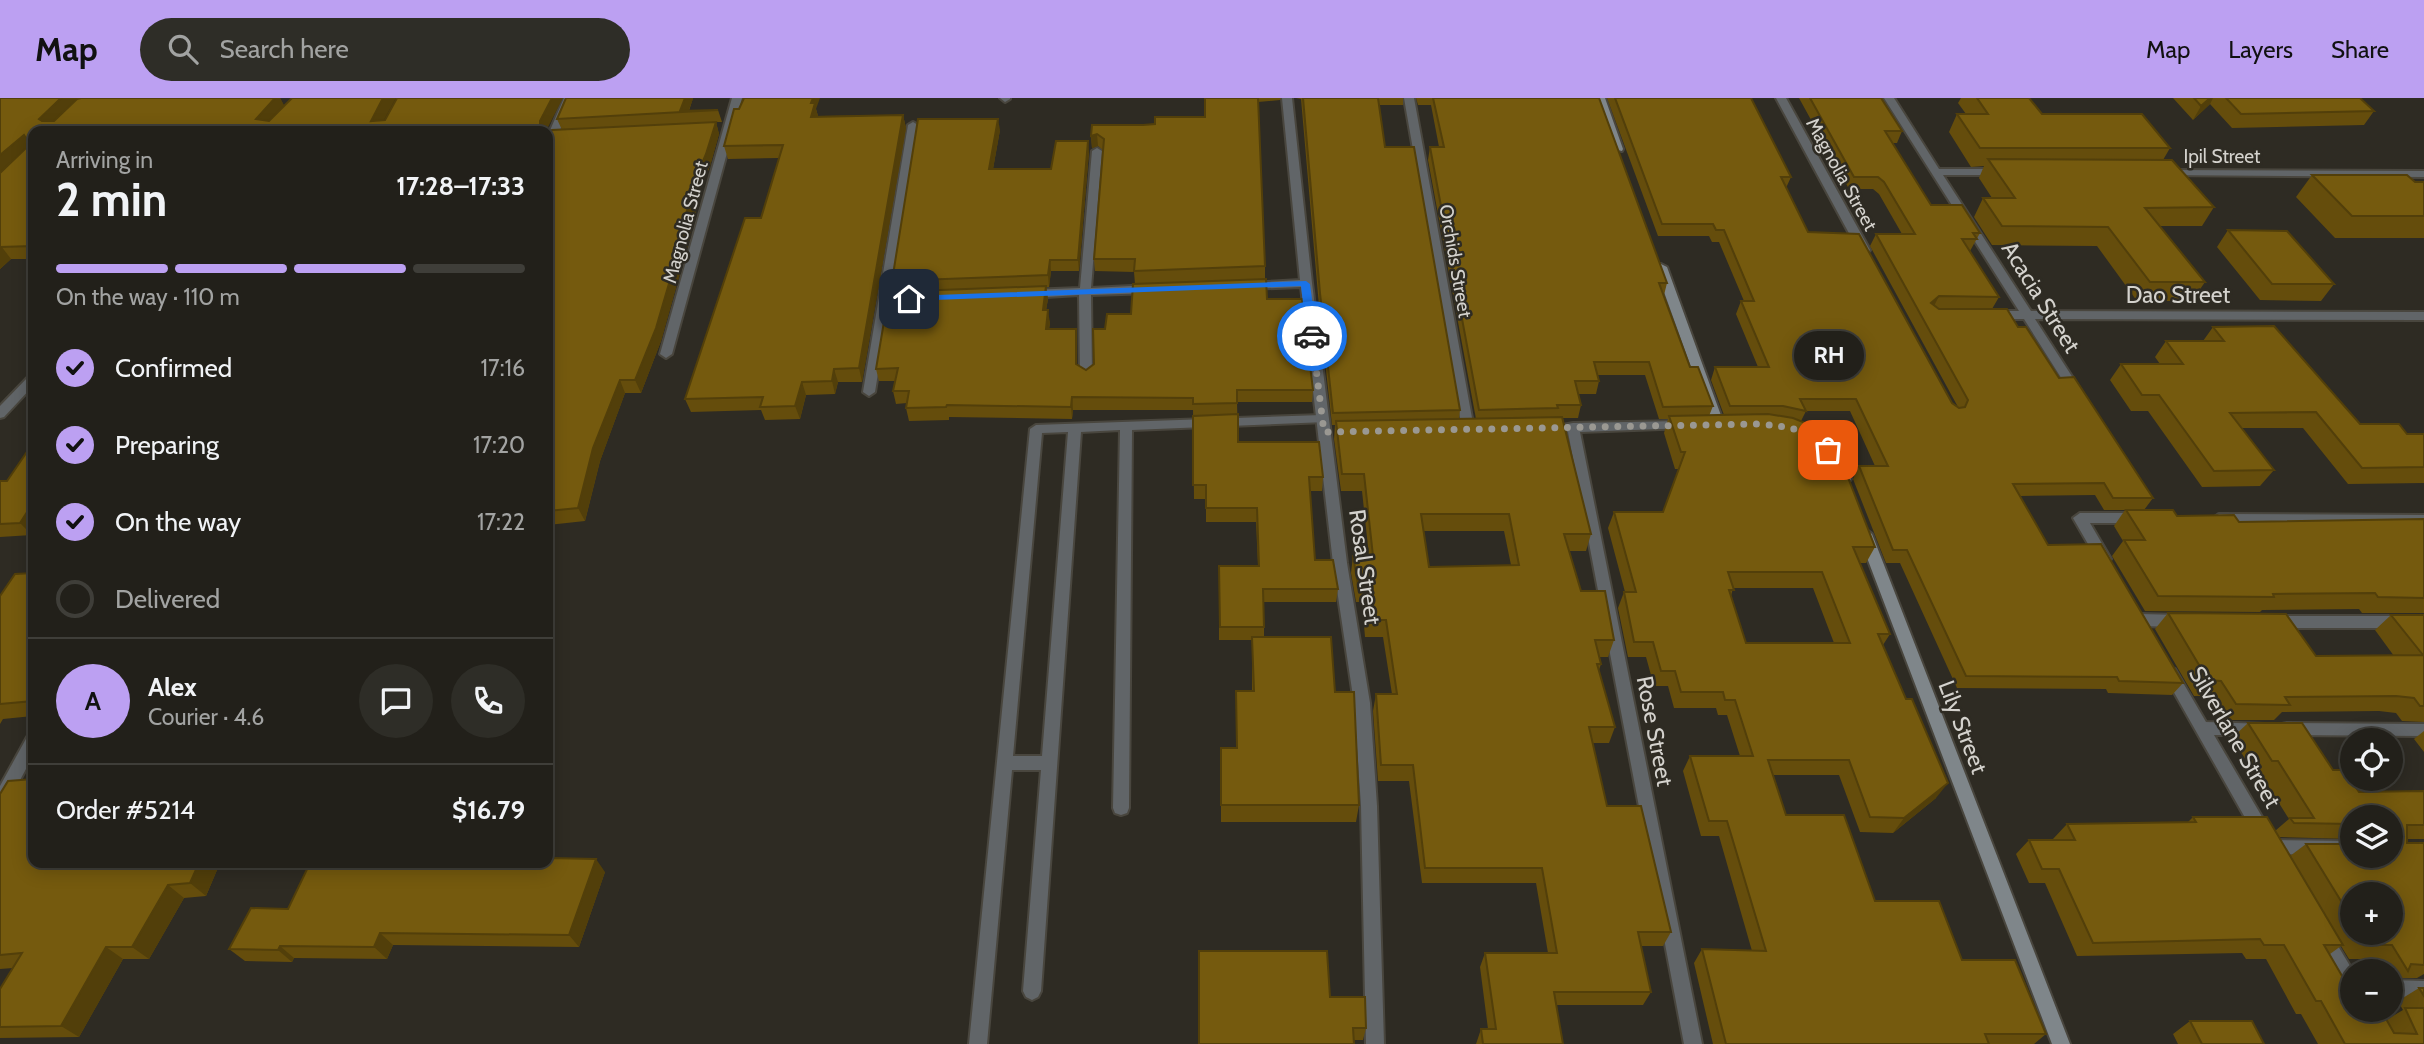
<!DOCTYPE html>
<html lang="en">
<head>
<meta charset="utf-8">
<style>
  body { margin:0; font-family:Cabin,sans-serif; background:#2e2d27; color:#f1f3f6; height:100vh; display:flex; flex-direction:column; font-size:26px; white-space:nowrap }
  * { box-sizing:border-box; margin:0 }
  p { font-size:23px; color:#a2a3a2 }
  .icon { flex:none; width:38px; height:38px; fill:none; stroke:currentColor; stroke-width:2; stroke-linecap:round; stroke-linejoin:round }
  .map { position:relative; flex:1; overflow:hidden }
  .sheet { position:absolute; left:28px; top:28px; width:525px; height:742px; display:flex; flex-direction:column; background:#22201a; border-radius:14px; box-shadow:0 4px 18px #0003,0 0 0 2px #3f3e39 }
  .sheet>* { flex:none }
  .buttons { position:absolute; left:2340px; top:630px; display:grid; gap:14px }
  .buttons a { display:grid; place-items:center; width:63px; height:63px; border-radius:50%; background:#22201a; box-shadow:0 4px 18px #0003,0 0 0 2px #3f3e39; font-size:35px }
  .pin { position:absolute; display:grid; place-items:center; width:60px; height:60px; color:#fff; margin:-30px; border-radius:14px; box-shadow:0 4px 10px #0006 }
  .courier { position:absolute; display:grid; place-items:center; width:70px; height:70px; margin:-35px; border:5px solid #1a73e8; border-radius:50%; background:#fff; color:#222; box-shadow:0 2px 9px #0007 }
  .bubble { position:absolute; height:49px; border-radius:24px; background:#22201a; box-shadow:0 4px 18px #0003,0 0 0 2px #3f3e39; font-size:23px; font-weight:700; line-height:49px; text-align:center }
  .headline em { font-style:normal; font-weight:700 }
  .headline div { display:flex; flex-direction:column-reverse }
  .headline { display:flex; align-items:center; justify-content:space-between; height:119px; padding:0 28px }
  h1 { font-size:46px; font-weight:700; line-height:52px }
  .bar { display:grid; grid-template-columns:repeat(4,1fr); gap:10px 7px; align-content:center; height:84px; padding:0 28px }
  .bar i { height:9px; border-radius:5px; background:#3f3e39 }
  .bar .on { background:#bca0f2 }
  .bar p { grid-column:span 4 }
  .line { display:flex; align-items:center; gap:18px; padding:0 28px; border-top:2px solid #3f3e39 }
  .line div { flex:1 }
  .round { display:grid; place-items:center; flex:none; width:74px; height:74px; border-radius:37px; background:#2e2d27 }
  ol { padding:0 28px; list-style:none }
  li { display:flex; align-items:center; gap:21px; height:77px }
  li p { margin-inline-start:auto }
  li .icon { padding:7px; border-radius:50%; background:#bca0f2; color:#111; stroke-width:4 }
  li:last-child { color:#a2a3a2 }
  li i { width:38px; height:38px; border:4px solid #3f3e39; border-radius:50% }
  header { display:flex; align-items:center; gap:42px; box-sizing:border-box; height:98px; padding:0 35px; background:#bca0f2; color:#111 }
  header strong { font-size:33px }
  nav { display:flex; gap:38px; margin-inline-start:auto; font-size:24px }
  .search { width:490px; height:63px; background:#2e2d27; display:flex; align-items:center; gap:18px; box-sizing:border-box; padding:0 24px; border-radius:38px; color:#a2a3a2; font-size:26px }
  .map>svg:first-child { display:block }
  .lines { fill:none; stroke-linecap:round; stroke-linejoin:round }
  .lane-casing { stroke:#49463e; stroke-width:4 }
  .street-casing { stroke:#49463e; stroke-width:4 }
  .secondary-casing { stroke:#49463e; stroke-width:4 }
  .lane { fill:#616568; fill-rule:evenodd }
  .street { fill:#616568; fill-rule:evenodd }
  .secondary { fill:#7f868a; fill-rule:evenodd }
  .wall { fill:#654d0c; fill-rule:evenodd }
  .shaded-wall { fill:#523f0a }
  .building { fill:#755a0e; stroke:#523f0a; stroke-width:2; fill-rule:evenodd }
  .route { fill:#1a73e8 }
  .done { stroke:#9a9892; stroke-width:7; stroke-dasharray:0 12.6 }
  .labels { text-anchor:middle; stroke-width:5; stroke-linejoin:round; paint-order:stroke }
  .far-street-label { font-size:19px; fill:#d4d2cd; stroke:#2e2b23 }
  .street-label { font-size:23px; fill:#d4d2cd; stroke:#2e2b23 }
</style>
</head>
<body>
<header>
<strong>Map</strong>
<div class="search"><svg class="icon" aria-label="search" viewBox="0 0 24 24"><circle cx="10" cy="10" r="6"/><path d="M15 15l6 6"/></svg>Search here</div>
<nav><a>Map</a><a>Layers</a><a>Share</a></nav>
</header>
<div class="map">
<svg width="2424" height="946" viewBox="0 0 2424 946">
  <rect width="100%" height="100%" fill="#2e2b23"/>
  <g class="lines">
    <defs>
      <path id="lane" d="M1000 0H1010V1L1005 4Z
        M1322 317 1326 318 1328 321 1326 324 1132 332 1129 710 1127 715 1121 717 1115 715 1113 710 1120 332 1081 334 1041 893 1038 899 1032 902 1026 899 1023 893 1041 672H1012L987 946H969L1030 331 1036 327ZM1068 334 1042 658H1013L1042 335Z"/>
      <path id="street" d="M564 0H574L553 48 548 51V37Z
        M732 0H742L672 256 666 260 660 256Z
        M1282 0H1292L1312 185 1347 465 1370 605 1377 708 1384 946H1366L1361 708 1354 605 1333 465 1301 189 1249 191 1243 188 1249 185 1300 182Z
        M1404 0H1414L1474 331 1468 335 1462 331Z
        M1776 0H1786L1870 152 1868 154 1864 155 1858 152Z
        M1884 0H1894L1939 71H1998L2003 74 1998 77H1943L2031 213 2424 214V222L2035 221 2082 294 2080 297H2072L2024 221H1991L1985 217 1991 213H2019Z
        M913 24 918 27 875 294 869 298 863 294 908 27Z
        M1097 50 1102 53 1091 190 1152 187 1158 191 1152 195 1091 197 1092 278 1086 282 1080 278 1079 197 1029 200 1023 196 1029 192 1080 190 1092 53Z
        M2166 72 2424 73V79L2162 77V73Z
        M33 277V288L4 319 0 320V308L29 278Z
        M1683 323 1687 324 1689 327 1687 330 1580 334 1702 946H1684L1568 334 1561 330 1563 327 1573 325Z
        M2080 415H2136L2143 420 2136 425H2090L2111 461 2104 466 2099 465 2073 420Z
        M2219 416 2424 417V427L2219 426 2212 421Z
        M2140 516 2180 517 2185 519 2187 523 2185 527 2180 529 2140 528 2135 526 2133 522 2135 518Z
        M2274 518H2424V530H2274L2269 528 2267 524 2269 520Z
        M2170 569 2175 571 2206 624 2265 626 2268 631 2265 636 2260 637H2214L2268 729 2270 734 2268 739 2262 741 2256 739 2163 575 2165 571Z
        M2287 625 2424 626V638L2287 637 2282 636 2279 631 2282 626Z
        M33 638V658L6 708 0 710V688L27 639Z
        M2271 742 2352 743V757L2271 756 2265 754 2263 749 2265 744Z
        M2323 831 2329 833 2353 873 2352 898 2346 895 2314 839 2317 833Z
        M2390 882 2424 883V901L2390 900Z"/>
      <path id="secondary" d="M1595 0H1605L1623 51 1622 53 1613 51Z
        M1661 166 1667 169 1723 323 1730 324 1732 327 1730 330 1718 331 1712 327 1655 169Z
        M1811 332C1831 340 1841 363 1851 381L1849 384H1839L1823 355 1806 339 1805 336 1806 333Z
        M1865 431 1872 436 2070 946H2052L1858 436Z"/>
    </defs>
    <use href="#lane" class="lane-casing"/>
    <use href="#street" class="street-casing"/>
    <use href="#secondary" class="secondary-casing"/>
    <use href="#lane" class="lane"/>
    <use href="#street" class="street"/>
    <use href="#secondary" class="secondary"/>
  </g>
  <path class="wall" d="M0 0H280L284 8 384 22 546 33H33V161H11L0 171Z
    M566 0H693L689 13 718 12 722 24H716L719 36 710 68 694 108 696 114 689 130 691 136 661 243 641 295H625L600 363 585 423 548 427V35L562 32 557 21Z
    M1205 0H1281L1280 2 1258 4 1265 168V181L1267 201 1313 292 1312 304H1237L1238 344 1323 379 1322 393H1310L1315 462 1338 491 1336 504H1264V539L1335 594 1359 707 1356 724H1221V650H1236V593H1252V542H1219V468H1258L1256 424H1206V401H1194L1193 312H1073L1072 321 949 319V322L909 323 906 310 907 305 896 306 893 293 895 283H879L876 271 894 194 892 183 1000 32 993 71H1051L1089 54 1079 173H1051L1049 189H1046L1048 201 1046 212 1050 225 1049 231H1076L1077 266 1086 272 1094 266 1105 231 1131 216 1135 186 1134 174 1095 173 1094 161 1103 52 1098 48 1092 50 1091 38 1092 27H1143L1205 19Z
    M1296 0H1403V7H1379L1385 49 1460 312 1459 321H1476L1428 62 1430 49H1439L1431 7H1418L1416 0H1599L1667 185 1664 197 1690 269 1713 308 1709 318 1724 317 1711 282 1715 269H1758L1736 216 1741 203H1744L1719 144H1712L1709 138H1658L1607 0H1751L1791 79 1786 90 1808 134 1952 305 1958 309 1870 148 1876 136H1902L1879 96 1873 91H1849L1799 0H1881L1902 33 1897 45H1893L1931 107 1980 135 1970 153 1999 199 1992 211 1938 210 2018 229 2059 280 2153 400 2144 412 2177 418 2239 424 2424 421V515H2362L2359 511 2262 512 2260 514 2145 513 2112 458 2123 443 2114 428 2125 412H2104L2095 397 2020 398 2048 447 2183 585 2172 597 2108 595 2106 591 1957 590 1900 465H1886L1853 381 1859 368H1875L1850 313H1806L1801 323 1831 365 1875 449 1866 465H1860L1890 536 1883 547 1936 700 1893 735 1860 734 1839 677H1773L1786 717 1875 803 1962 862 2046 936 2034 946H1713L1694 865 1702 851 1752 853 1719 738H1701L1683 673 1690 658H1740L1727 617H1718L1716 610H1674L1668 588H1654L1646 559H1628L1618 510 1624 494H1625L1608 430 1614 414H1663L1679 371H1675L1664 335 1668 321H1659L1645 277H1598L1599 283 1596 296H1578L1581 307 1578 320H1563L1591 436 1586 453H1569L1581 493 1614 542 1608 559H1599L1601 566 1599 572 1615 629 1609 645H1593L1607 708 1671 834 1663 848H1641L1651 894 1643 907H1556L1563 946H1476L1481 931H1488L1480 869 1485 855H1548L1536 785H1422L1409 683H1378L1373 613 1376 596H1392L1383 539H1365L1362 504H1356L1351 475 1353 458H1369L1362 393H1341L1334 341 1335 327H1332L1319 208 1301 1ZM1423 433H1504L1511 467 1429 469ZM1733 490H1813L1834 545H1746L1731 498Z
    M1961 0H2029L2042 16 2170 50 2163 62 2214 109 2202 128H2160L2205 184 2192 203H2137L2097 148 1992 147 1974 119 1983 100H1992L1979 80 1984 68 1971 69 1949 34 1957 16H1966L1958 5Z
    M2173 0H2360L2374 13 2364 27 2232 30 2210 6 2193 22Z
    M816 11 818 18 903 17 906 30 862 284H838L835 296 806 297 800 321 765 322 761 312 691 314 685 301 761 120 779 60 728 61 724 48Z
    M2312 77 2424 84V140H2335L2296 99Z
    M2228 132 2334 186 2321 203 2260 202 2217 149Z
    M2213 229 2360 326 2407 336H2424V385L2348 386 2303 330H2242L2274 372 2260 388 2202 389 2148 313H2131L2110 282 2121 266H2160L2155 259 2166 243H2203Z
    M33 345V436L32 437 0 439V383H7Z
    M33 475V618L3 621 0 626V498Z
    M2168 515 2316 558H2394L2375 532 2391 517H2424V624L2402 623 2396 615 2379 613 2282 614 2274 622H2221L2207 598H2194L2155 531Z
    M2248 625 2333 672 2359 694 2424 693V741H2407V745H2424V876L2417 880H2397L2390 884V873H2380L2372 861H2349L2341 848 2330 856 2352 912 2386 922 2403 912 2398 903 2419 890H2424V946H2318L2301 916H2296L2266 861H2246L2242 855 2077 858 2045 785H2029L2016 756 2029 742H2054L2053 741 2067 726 2188 724 2193 719 2275 733 2289 721 2262 678H2256L2232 640ZM2352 719H2390V758L2306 746 2290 758 2279 739 2352 741ZM2352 796 2390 835H2352Z
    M2424 633V654L2414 641Z
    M0 696 220 765 206 798 184 800 149 861H123L79 939 0 940V891L13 870 0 871Z
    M605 774 579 849 393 847 387 861 294 860 292 864 245 863 229 851 288 811Z
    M1330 899 1366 930 1363 942H1354Z
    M2190 923 2264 946H2178L2173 936Z"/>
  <path class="shaded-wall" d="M61 0H91L48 33 39 21Z
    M275 0H280L285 9 263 33 256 21Z
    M383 0H396L378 33 371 23Z
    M552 0H563L546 33H540V23Z
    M685 0H693V1L688 14 680 13Z
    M813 0H820L816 11 818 18 814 31 811 19V5Z
    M2210 0H2213L2210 6 2193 22 2201 8Z
    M903 17 906 30 862 284 859 270Z
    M998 21 1000 32 991 82 989 71Z
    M716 24 719 36 710 68 694 108 696 114 689 130 691 136 661 243 641 295 635 282 687 101Z
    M1097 36 1098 48 1092 50 1091 38Z
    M24 37 33 49 0 78V57Z
    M1088 43 1089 54 1079 173 1078 162Z
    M1 148 11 161 0 171V149Z
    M1050 162 1051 173 1049 189 1048 177Z
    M1046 188 1048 201 1044 225 1043 212Z
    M1939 198 1933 210 1931 205Z
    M1048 212 1050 225 1047 244 1046 231Z
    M834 271 838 284 835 296 832 283Z
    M620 282 625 295 600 363 585 423 578 410 593 350Z
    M802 284 806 297 800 321 795 308Z
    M1072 299 1073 312 1072 321 1071 309Z
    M31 408 33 410V436L32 437 20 425Z
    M1948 685 1936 700 1893 735 1904 720Z
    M596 761 605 774 579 849 569 837Z
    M199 765H220L206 798 190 785Z
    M168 787 184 800 149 861 132 849Z
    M380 835 393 847 387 861 374 849Z
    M280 848 294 860 292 864 278 852Z
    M106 849 123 861 79 939 61 928Z"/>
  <path class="building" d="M0 0H61L39 21 42 23H54L77 1 81 0H275L256 21 269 23 292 0H383L371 23 385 22 397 0H552L540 23V33H33V148L0 149V75L26 50V40L24 37 0 57Z
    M566 0H685L680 13 718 12 557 21Z
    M744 0H813L811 5H815L811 19 903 17 859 270 834 271 832 283 802 284 795 308 760 309 763 299 685 301 745 120H761L783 47 724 48 734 11H739Z
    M1205 0H1258L1265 168 1134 173 1135 161H1094L1104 41 1097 36 1091 38 1092 27H1143L1155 26V19H1205Z
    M1303 0H1378L1385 49H1414L1460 312 1333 315 1320 195Z
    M1433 0H1599L1667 185H1659L1690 269H1698L1713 308 1663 309 1649 264H1594L1599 283H1575L1581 307H1557L1558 310 1479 312 1430 49H1444Z
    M1615 0H1751L1791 79H1781L1808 134 1859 136 1952 305 1959 310 1965 309 1968 302 1876 136H1915L1884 84 1878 79H1854L1810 0H1881L1902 33H1885L1931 107H1962L1980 135H1973L1977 141H1962L1999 199 1939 198 1931 205 1939 211H2007L2018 229H2026L2059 280 2074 279 2153 400H2113L2104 385 2013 386 2048 447 2101 446 2183 585 2119 583 2117 579 1966 578 1907 452H1893L1859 368H1888L1856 301H1800L1806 313 1783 308H1730L1715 269H1769L1741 203H1754L1724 132H1716L1713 126H1662Z
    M1977 0H2029L2042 16H2142L2170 50H1980L1957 16H1988Z
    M2194 0H2210L2201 8Z
    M2226 0H2360L2374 13 2241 16Z
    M918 21H998L989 71H1051L1056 43H1088L1078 162H1050L1048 177 892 183Z
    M716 24 706 56 687 101H692L682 124H687L656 230 635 282H620L593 350 578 410 548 413V35L552 32Z
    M1988 61 2172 62 2214 109 2145 110 2205 184H2150L2108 129 2002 128 1983 100H2015Z
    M2312 77H2407L2415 84H2424V118H2352Z
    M2228 132 2287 133 2334 186H2272Z
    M1266 181 1267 201H1302L1313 292H1237V305L1193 306V300L1072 299 1071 309 947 307 946 309 906 310 909 293H893L898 270 876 271 889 194 1046 188 1043 212H1048L1046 231H1076V266L1086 272 1094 266 1093 231H1105L1107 216H1131L1133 186Z
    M2274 228 2360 326H2399L2407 336H2424V369L2362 370 2316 314 2230 315 2274 372 2214 373 2159 297H2142L2121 266H2183L2166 243H2224L2213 229Z
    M1238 316V344H1319L1323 379H1309L1315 462H1333L1338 491H1263L1264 529H1220L1219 468H1259L1257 410H1206V387H1193V318Z
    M1768 316 1793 320 1813 328 1817 332 1831 365 1842 364 1875 449H1853L1890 536H1878L1906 601H1912L1948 685 1904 720 1870 719 1849 662H1768L1786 717H1844L1875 803H1939L1962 862H2015L2046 936H1985L1989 946H1726L1702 851 1766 853 1727 723H1709L1690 658H1753L1735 602H1725L1723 594H1681L1675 573H1661L1653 544H1634L1624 494H1636L1614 414H1663L1685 354H1681L1669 318ZM1728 474H1822L1850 545H1746L1729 492H1734Z
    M1562 319 1591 436H1564L1581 493H1605L1614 542H1595L1601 566H1597L1615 629H1589L1607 708H1641L1671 834H1638L1651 894H1554L1563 946H1483L1481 931H1496L1485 855H1557L1542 770H1425L1413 667H1381L1376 596H1397L1386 522H1368L1364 487H1358L1353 458H1373L1364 376H1342L1336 323ZM1421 416H1509L1519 467 1429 469Z
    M33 345V408H31L20 425 0 426V383H7Z
    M2126 412H2173L2177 418 2234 417 2239 424 2424 421V500L2378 499 2375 495 2273 496 2274 499 2158 498 2124 442H2145Z
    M33 475V603L0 606V498L15 476Z
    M2168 515 2286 516 2316 558 2423 557 2391 517H2424V608H2420L2414 600 2396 598 2285 599 2290 607 2236 606 2221 583 2208 582Z
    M1252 539H1331L1335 594H1354L1359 707H1221V650H1237L1236 593H1254Z
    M2248 625H2302L2333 672H2344L2359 694 2424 693V727H2407V745H2424V867L2411 866 2408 873 2392 847H2368L2360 835H2390V796H2352V821L2306 746H2352V758H2390V719H2352V726L2294 725 2290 720H2314L2278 663H2272Z
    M33 681V765H199L190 785 168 787 132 849H106L61 928 0 929V891L22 855 0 857V696L8 683Z
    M2193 719H2267L2343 847H2324L2352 895V912H2381L2394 935 2417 936 2405 910H2424V946H2345L2321 903H2316L2284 847H2264L2260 841 2093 845 2059 771H2042L2029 742H2075L2067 726 2196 724Z
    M548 760 596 761 569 837 380 835 374 849 280 848 278 852 229 851 251 810 288 811 310 765H548Z
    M1199 853H1327L1330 899H1365L1366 930H1353L1354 946H1199Z
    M2419 890H2424V898Z
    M2190 923H2252L2264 946H2202Z"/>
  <path class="route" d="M1306 183 1310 186 1317 238 1312 241 1307 238 1301 188 909 203 904 201 909 198Z"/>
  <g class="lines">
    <path class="done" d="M1312 238 1324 334 1756 326C1785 328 1808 330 1828 352"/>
  </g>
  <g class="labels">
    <g class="far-street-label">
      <text x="2222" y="65">Ipil Street</text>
      <text transform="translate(1842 76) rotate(61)" y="7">Magnolia Street</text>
      <text transform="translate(685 124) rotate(-75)" y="7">Magnolia Street</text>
      <text transform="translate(1456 163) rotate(80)" y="7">Orchids Street</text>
    </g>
    <g class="street-label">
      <text x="2178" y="205">Dao Street</text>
      <text transform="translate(2041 199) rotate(58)" y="8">Acacia Street</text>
      <text transform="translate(1365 469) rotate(82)" y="8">Rosal Street</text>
      <text transform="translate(1963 629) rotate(69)" y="8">Lily Street</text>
      <text transform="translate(1655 633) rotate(79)" y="8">Rose Street</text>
      <text transform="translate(2235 639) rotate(60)" y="8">Silverlane Street</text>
    </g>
  </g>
</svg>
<div class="buttons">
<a><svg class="icon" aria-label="locate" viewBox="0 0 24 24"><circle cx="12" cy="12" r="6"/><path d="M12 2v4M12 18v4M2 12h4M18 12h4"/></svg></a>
<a><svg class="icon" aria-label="layers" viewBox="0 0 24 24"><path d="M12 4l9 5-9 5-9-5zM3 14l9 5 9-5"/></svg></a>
<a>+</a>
<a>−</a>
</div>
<div class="pin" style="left:1828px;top:352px;background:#ea580c"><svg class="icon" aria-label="bag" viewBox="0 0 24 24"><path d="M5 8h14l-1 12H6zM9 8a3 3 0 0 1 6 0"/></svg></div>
<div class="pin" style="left:909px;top:201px;background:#1f2937"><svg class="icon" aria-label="home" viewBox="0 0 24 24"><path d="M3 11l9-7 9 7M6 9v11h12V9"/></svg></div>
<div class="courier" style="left:1312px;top:238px"><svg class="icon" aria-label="car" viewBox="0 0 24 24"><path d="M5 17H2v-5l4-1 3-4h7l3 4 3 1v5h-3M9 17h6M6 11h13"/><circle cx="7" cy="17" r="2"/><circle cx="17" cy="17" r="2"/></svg></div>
<div class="bubble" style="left:1794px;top:233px;width:70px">RH</div>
<section class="sheet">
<div class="headline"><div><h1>2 min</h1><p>Arriving in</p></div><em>17:28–17:33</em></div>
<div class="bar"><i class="on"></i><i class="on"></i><i class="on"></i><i></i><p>On the way · 110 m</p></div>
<ol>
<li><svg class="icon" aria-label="check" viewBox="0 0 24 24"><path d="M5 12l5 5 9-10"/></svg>Confirmed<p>17:16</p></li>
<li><svg class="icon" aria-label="check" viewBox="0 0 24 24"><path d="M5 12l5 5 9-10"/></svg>Preparing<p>17:20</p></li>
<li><svg class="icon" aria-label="check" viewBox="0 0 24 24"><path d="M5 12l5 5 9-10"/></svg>On the way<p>17:22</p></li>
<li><i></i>Delivered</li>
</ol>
<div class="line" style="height:126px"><b class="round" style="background:#bca0f2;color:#111">A</b><div><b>Alex</b><p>Courier · 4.6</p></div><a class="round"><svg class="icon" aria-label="chat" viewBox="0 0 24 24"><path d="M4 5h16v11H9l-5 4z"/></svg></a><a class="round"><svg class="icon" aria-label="phone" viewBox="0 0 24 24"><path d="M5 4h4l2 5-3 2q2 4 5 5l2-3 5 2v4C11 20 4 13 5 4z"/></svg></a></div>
<div class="line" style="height:91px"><div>Order #5214</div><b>$16.79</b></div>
</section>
</div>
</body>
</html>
